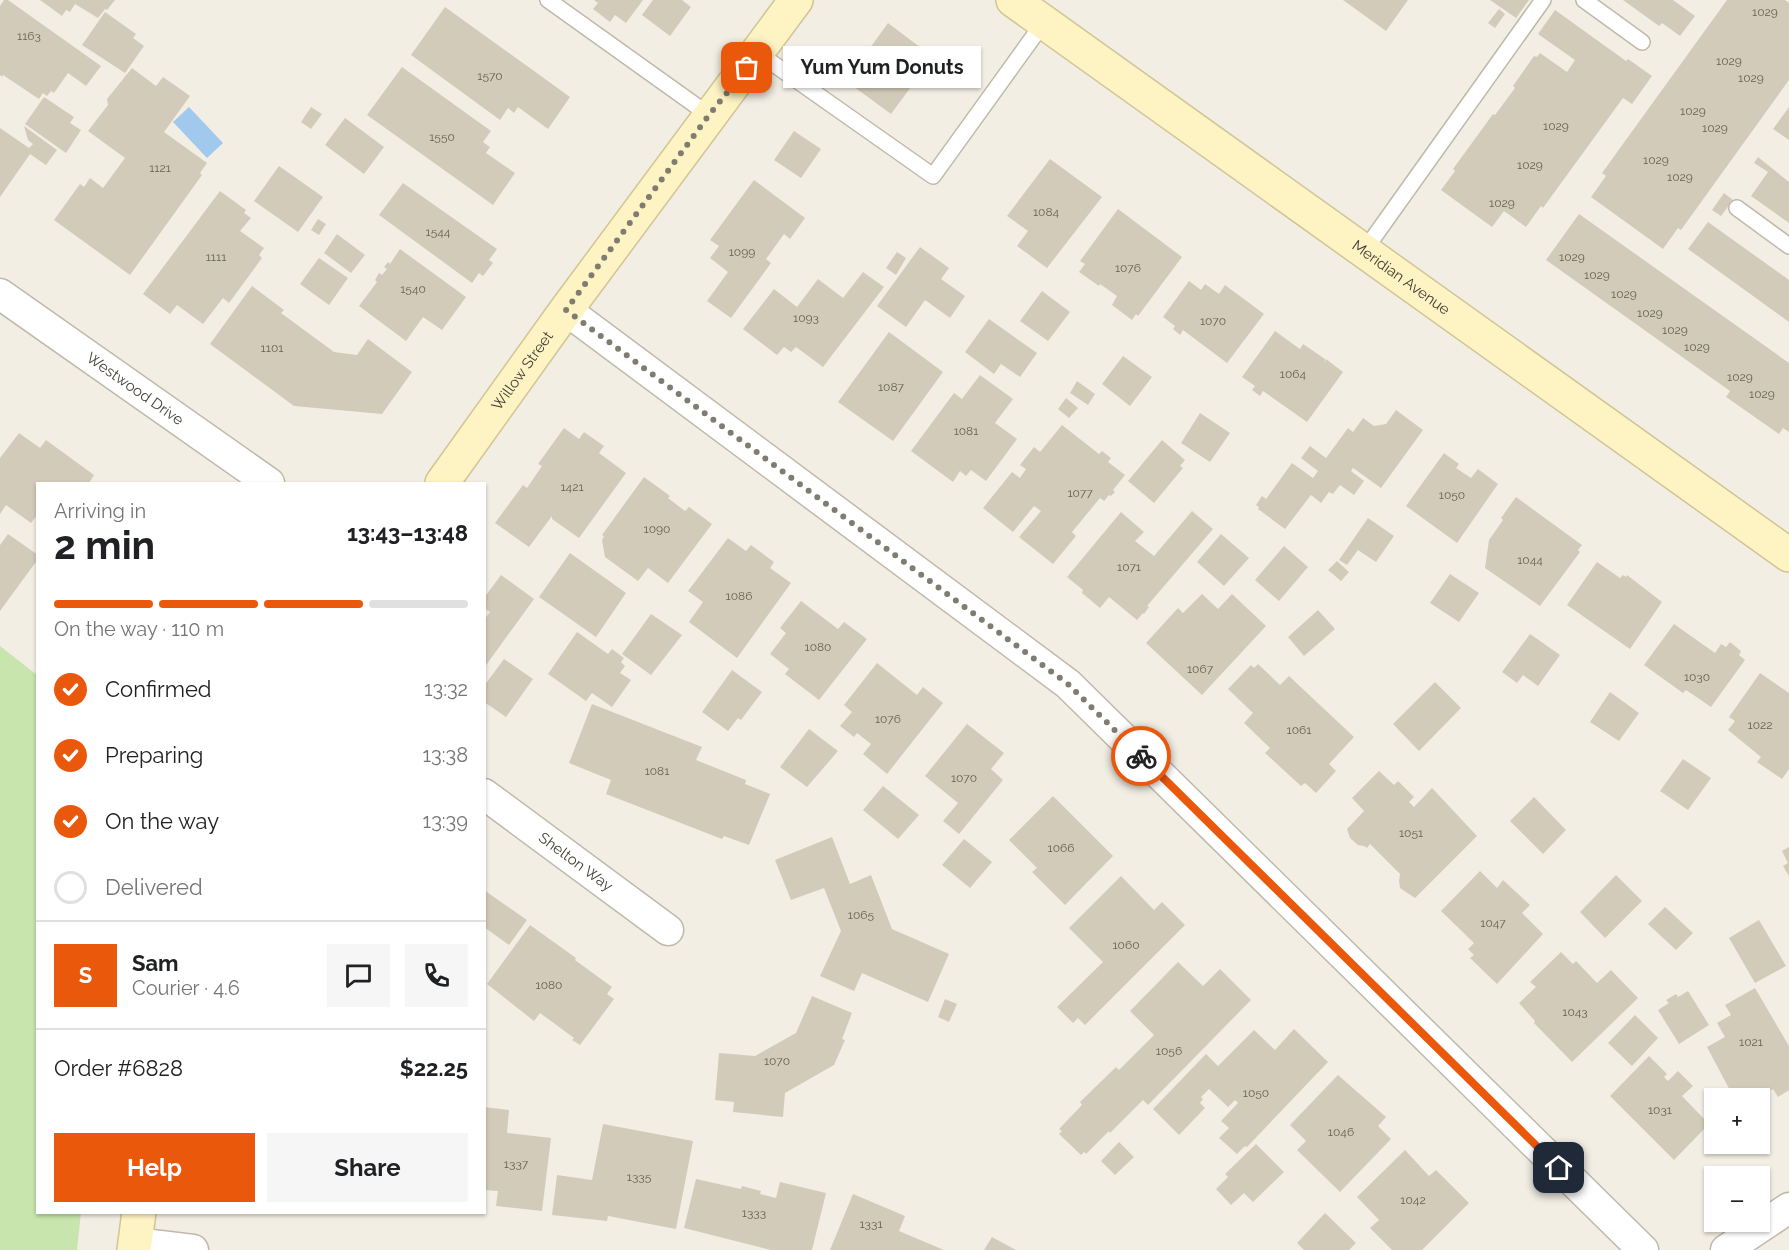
<!DOCTYPE html>
<html lang="en">
<head>
<meta charset="utf-8">
<style>
  body { margin:0; font-family:Raleway,sans-serif; background:#f6f6f6; color:#202124; height:100vh; display:flex; flex-direction:column; font-size:22px; white-space:nowrap }
  * { box-sizing:border-box; margin:0 }
  p { font-size:20px; color:#757577 }
  .icon { flex:none; width:33px; height:33px; fill:none; stroke:currentColor; stroke-width:2; stroke-linecap:round; stroke-linejoin:round }
  .map { position:relative; flex:1; overflow:hidden }
  .panel { position:absolute; left:36px; top:482px; width:450px; height:732px; display:flex; flex-direction:column; background:#fff; border-radius:0px; box-shadow:0 2px 4px #0004 }
  .panel>* { flex:none }
  .fabs { position:absolute; left:1704px; top:1088px; display:grid; gap:12px }
  .fabs a { display:grid; place-items:center; width:66px; height:66px; border-radius:0px; background:#fff; box-shadow:0 2px 4px #0004; font-size:30px }
  .pin { position:absolute; display:grid; place-items:center; width:51px; height:51px; color:#fff; margin:-26px; border-radius:12px; box-shadow:0 3px 9px #0006 }
  .courier { position:absolute; display:grid; place-items:center; width:60px; height:60px; margin:-30px; border:4px solid #ea580c; border-radius:50%; background:#fff; color:#222; box-shadow:0 2px 8px #0007 }
  .bubble { position:absolute; height:42px; border-radius:0px; background:#fff; box-shadow:0 2px 4px #0004; font-size:20px; font-weight:700; line-height:42px; text-align:center }
  .headline em { font-style:normal; font-weight:700 }
  .headline div { display:flex; flex-direction:column-reverse }
  .headline { display:flex; align-items:center; justify-content:space-between; height:102px; padding:0 18px }
  h1 { font-size:39px; font-weight:700; line-height:45px }
  .bar { display:grid; grid-template-columns:repeat(4,1fr); gap:9px 6px; align-content:center; height:72px; padding:0 18px }
  .bar i { height:8px; border-radius:4px; background:#e0e0e0 }
  .bar .on { background:#ea580c }
  .bar p { grid-column:span 4 }
  .line { display:flex; align-items:center; gap:15px; padding:0 18px; border-top:2px solid #e0e0e0 }
  .line div { flex:1 }
  .round { display:grid; place-items:center; flex:none; width:63px; height:63px; border-radius:0px; background:#f6f6f6 }
  ol { padding:0 18px; list-style:none }
  li { display:flex; align-items:center; gap:18px; height:66px }
  li p { margin-inline-start:auto }
  li .icon { padding:6px; border-radius:50%; background:#ea580c; color:#fff; stroke-width:4 }
  li:last-child { color:#757577 }
  li i { width:33px; height:33px; border:3px solid #e0e0e0; border-radius:50% }
  .action { display:flex; gap:12px; margin-top:auto; padding:12px 18px }
  .action a { flex:1; height:69px; border-radius:0px; background:#ea580c; color:#fff; font-size:24px; font-weight:700; line-height:69px; text-align:center }
  .action a+a { background:#f6f6f6; color:#202124 }
  .map>svg:first-child { display:block }
  .green { fill:#c8e5ad }
  .water { fill:#a1c9ee }
  .building { fill:#d3cbba }
  .lines { fill:none; stroke-linecap:round; stroke-linejoin:round }
  .service-casing { stroke:#c0b9aa; stroke-width:18 }
  .minor-casing { stroke:#c0b9aa; stroke-width:33 }
  .secondary-casing { stroke:#d1c495; stroke-width:36 }
  .service { stroke:#fff; stroke-width:15 }
  .minor { stroke:#fff; stroke-width:30 }
  .secondary { stroke:#fdf3c3; stroke-width:33 }
  .done { stroke:#807c72; stroke-width:6; stroke-dasharray:0 10.8 }
  .route { stroke:#ea580c; stroke-width:8 }
  .labels { text-anchor:middle; stroke-width:6; stroke-linejoin:round; paint-order:stroke }
  .number-label { font-size:12px; fill:#676156 }
  .street-label { font-size:15px; fill:#433e34; stroke:#fff }
</style>
</head>
<body>
<div class="map">
<svg width="1789" height="1250" viewBox="0 0 1789 1250">
  <rect width="100%" height="100%" fill="#f2eee4"/>
  <path class="green" d="M0 646 37 675 38 1212H81L77 1250H0Z"/>
  <path class="water" d="M189 107 223 143 207 158 173 122Z"/>
  <path class="building" d="M4 0H8L101 66 86 86 68 73 54 93 51 91 47 96 43 93 39 99 3 75 2 77 0 75V6Z
    M40 0H115L107 10 105 9 98 18 75 4 70 12 66 10 62 16Z
    M594 0H643L626 23 615 15 610 22 593 9 598 3Z
    M653 0H682L691 7 670 36 642 15Z
    M1343 0H1408L1386 31Z
    M1490 0H1529L1516 18Z
    M1623 0H1673L1695 16 1680 36 1662 23 1659 26Z
    M1727 0H1785L1789 3V80L1681 230 1678 228 1663 249 1591 197 1606 176 1602 173Z
    M445 7 570 97 548 129 518 107 514 113 508 108 500 120 411 55Z
    M1499 9 1505 14 1495 28 1488 23Z
    M1555 10 1626 61 1628 59 1652 76 1632 104 1623 98 1543 208 1541 206 1526 227 1504 211 1492 227 1441 190 1455 171 1453 169 1493 114 1495 115 1515 88 1513 86 1534 56 1537 57 1540 53 1567 72 1575 60 1538 34Z
    M105 12 136 34 133 38 144 46 125 73 82 45Z
    M888 23 933 57 891 114 846 81Z
    M402 67 491 131 483 142 490 147 486 153 515 173 493 205 367 115Z
    M132 68 156 86 163 77 190 96 164 132 207 163 200 173 202 175 130 275 54 220 80 184 84 187 90 178 103 188 125 158 88 131 108 105 107 99Z
    M44 97 74 117 70 123 81 130 66 153 25 124Z
    M311 107 322 114 311 129 301 122Z
    M1789 107V140L1773 129Z
    M345 118 384 147 364 174 325 145Z
    M24 126 57 150 46 165 30 154 0 197V128L29 148 33 144 28 140Z
    M794 131 821 149 801 178 774 160Z
    M1758 157 1789 182V223L1751 196 1768 172 1754 163Z
    M1050 159 1102 197 1047 268 1017 246 1028 231 1007 216Z
    M279 166 323 197 298 232 254 201Z
    M754 180 805 218 790 239 784 234 766 259 771 263 731 318 707 301 728 272 710 258 719 246 710 240Z
    M403 183 497 249 489 260 493 263 483 276 479 273 472 283 379 215Z
    M220 191 246 210 244 213 251 218 240 231 264 248 259 255 262 258 229 303 223 298 203 324 177 305 170 314 143 294Z
    M1724 193 1733 200 1721 216 1712 210Z
    M1118 209 1182 257 1138 316 1136 314 1132 320 1112 305 1117 296 1100 284 1099 286 1079 272 1085 264 1080 261Z
    M1579 214 1789 363V432L1783 428 1779 434 1726 397 1730 391 1546 260Z
    M318 219 326 224 319 235 311 230Z
    M1708 222 1789 280V322L1688 249Z
    M337 234 365 255 351 273 324 253Z
    M920 247 949 268 941 279 965 296 950 318 925 300 906 327 877 306Z
    M400 249 466 297 442 330 423 317 406 341 359 306 377 282 375 280 379 273 382 275 387 269 384 267 388 262 390 264Z
    M897 252 906 258 896 275 886 268Z
    M319 258 348 278 329 305 300 284Z
    M863 272 884 287 823 367 796 347 791 352 784 347 777 355 743 329 774 289 797 307 818 279 843 298Z
    M1189 281 1201 290 1205 284 1219 294 1225 285 1264 314 1227 363 1183 330 1180 335 1173 329 1175 326 1163 317Z
    M252 286 284 310 281 313 334 352 357 355 368 339 412 372 382 414 294 406 210 344Z
    M1042 291 1070 312 1048 341 1020 321Z
    M989 319 1037 353 1020 377 1001 364 994 374 965 352Z
    M1275 331 1300 349 1303 344 1325 359 1324 363 1326 359 1343 372 1307 422 1263 391 1260 396 1252 390 1255 386 1242 377Z
    M889 332 943 372 893 441 838 402Z
    M1123 356 1152 377 1130 406 1102 384Z
    M980 375 1013 399 995 423 1017 439 986 481 971 470 966 476 960 471 953 482 911 451 954 393 962 399Z
    M1077 381 1095 394 1088 405 1070 393Z
    M1066 398 1078 408 1069 418 1058 409Z
    M1396 410 1423 430 1381 488 1353 468 1351 471 1364 481 1354 495 1340 485 1333 494 1329 492 1321 503 1311 495 1285 529 1258 509 1259 507 1256 505 1262 496 1266 499 1292 463 1313 478 1318 471 1301 458 1310 446 1326 458 1348 428 1353 432 1363 418 1374 426 1386 424Z
    M1200 413 1230 433 1210 462 1181 443Z
    M1062 425 1099 454 1102 451 1111 458 1108 462 1125 475 1113 490 1115 492 1111 496 1109 495 1104 501 1100 498 1072 532 1076 536 1053 564 1019 537 1041 511 1034 506 1013 532 983 508 1012 472 1020 478 1026 469 1020 465 1034 447 1040 452Z
    M564 428 579 439 584 432 604 446 599 453 626 473 579 538 552 519V516L529 547 495 523 523 485 527 488 542 466 538 464Z
    M19 433 40 448 46 440 94 475 89 483H38V514L31 523 6 505 0 514V458Z
    M1162 440 1185 460 1180 466 1183 468 1154 503 1128 481Z
    M1444 453 1459 464 1456 468 1471 478 1478 469 1498 484 1457 543 1406 506Z
    M644 477 670 496 668 498 685 511 689 507 712 524 668 583 648 568 638 581 605 557 602 540 604 536 602 535Z
    M1516 497 1582 545 1578 550 1580 552 1540 606 1485 568 1489 540 1503 520 1501 518Z
    M1192 511 1213 529 1147 606 1149 607 1144 614 1143 613 1137 620 1109 597 1100 608 1082 593 1083 590 1067 577 1121 512 1144 532 1135 541 1154 556Z
    M1368 518 1394 536 1376 562 1358 550 1347 565 1339 560Z
    M8 534 38 555V559L0 611V545Z
    M1221 534 1249 558 1224 586 1197 562Z
    M728 538 746 551 751 545 774 562 770 568 791 583 737 658 689 622 703 602 688 591Z
    M1284 546 1308 567 1279 601 1255 580Z
    M570 553 626 593 596 637 539 597Z
    M1337 561 1349 572 1341 581 1328 570Z
    M1597 562 1620 578 1623 575 1626 577 1627 575 1662 602 1630 649 1567 605Z
    M1450 574 1479 593 1459 622 1430 603Z
    M501 575 534 599 484 668V620L490 612 484 608V598Z
    M1202 594 1218 609 1232 594 1266 626 1202 695 1146 643 1178 608 1183 613Z
    M801 601 838 629 844 622 867 639 819 700 785 674 789 669 770 654 786 633 780 628Z
    M1318 610 1335 629 1304 656 1288 637Z
    M651 614 682 635 651 675 622 654Z
    M1674 624 1715 653 1721 644 1726 647 1730 642 1741 651 1739 655 1745 660 1711 707 1686 690 1683 693 1644 665Z
    M577 632 608 654 612 649 624 658 621 662 625 666 620 673 631 680 612 707 592 693 586 701 548 674Z
    M1530 634 1560 655 1538 686 1523 675 1517 683 1502 672Z
    M504 659 533 679 506 717 484 702V686Z
    M877 663 917 695 923 687 943 703 887 774 863 754 871 744 857 733 854 737 840 726 852 712 844 705Z
    M1258 664 1280 685 1289 676 1354 737 1329 764 1336 771 1316 793 1305 783 1301 786 1265 753 1270 748 1244 723 1253 713 1228 689 1251 665 1254 668Z
    M732 670 762 692 741 720 738 718 728 731 702 712Z
    M1760 673 1789 693V769L1782 779 1757 762 1761 757 1728 730 1735 721 1729 717Z
    M1435 682 1461 708 1419 751 1393 724Z
    M1610 692 1639 713 1619 741 1590 722Z
    M592 704 702 747 696 760 746 780 745 784 770 794 749 845 724 836 722 839 606 794 611 780 569 763Z
    M967 724 1004 753 991 769 1003 780 959 834 943 821 958 803 925 776Z
    M809 729 838 751 807 787 780 767Z
    M1683 759 1711 778 1688 810 1660 791Z
    M1379 771 1394 785 1398 781 1414 797 1409 802 1414 807 1432 788 1477 836 1415 898 1400 888 1399 881 1400 874 1370 844 1367 848 1364 846 1358 845 1350 838 1347 829 1364 811 1352 798Z
    M883 786 919 815 898 839 863 810Z
    M1053 796 1113 856 1065 905 1032 872 1037 868 1009 840Z
    M1534 797 1566 830 1543 854 1510 821Z
    M832 837 850 884 871 875 892 929 949 954 928 1002 862 973 854 991 820 976 841 931 824 888 791 900 775 860Z
    M964 839 992 862 970 888 942 865Z
    M1789 847V876L1783 866 1788 863 1782 851Z
    M1480 871 1497 888 1503 880 1530 905 1522 913 1543 934 1497 984 1470 958 1474 955 1468 949 1474 943 1441 911Z
    M1616 875 1642 901 1605 938 1580 912Z
    M1121 876 1154 910 1162 902 1185 925 1085 1025 1078 1018 1073 1023 1057 1007 1103 962 1069 928Z
    M484 890 527 920 509 945 484 927Z
    M1665 907 1693 933 1676 950 1648 924Z
    M1759 920 1786 966 1755 983 1729 938Z
    M530 925 576 958 575 960 612 987 607 994 614 999 580 1045 572 1040 574 1038 540 1013 534 1021 487 984Z
    M1561 952 1573 964 1576 961 1597 983 1611 970 1638 998 1572 1062 1534 1023 1535 1021 1519 1003 1536 987 1530 982Z
    M1178 962 1203 986 1220 969 1251 1000 1148 1105 1143 1100 1110 1133 1109 1131 1086 1154 1084 1152 1081 1155 1059 1134 1062 1131 1059 1129 1082 1105 1080 1102 1116 1067 1119 1070 1154 1035 1130 1011Z
    M1755 988 1789 1046V1090L1778 1097 1773 1089 1758 1098H1734L1707 1047 1725 1037 1717 1023 1731 1015 1725 1005Z
    M1688 991 1709 1025 1679 1044 1658 1010 1669 1003 1666 1000 1676 994 1678 997Z
    M812 996 852 1013 842 1039 845 1040 834 1065 785 1093 783 1117 733 1112 734 1102 715 1100 719 1053 755 1056 796 1033Z
    M945 999 957 1004 949 1022 938 1017Z
    M1635 1015 1658 1038 1632 1066 1608 1043Z
    M1294 1029 1328 1062 1247 1147 1245 1146 1237 1154 1219 1138 1229 1128 1221 1121 1238 1103 1235 1100 1228 1107 1209 1089 1201 1097 1203 1099 1200 1103 1205 1108 1179 1135 1153 1109 1206 1054 1218 1066 1254 1030 1275 1050Z
    M1649 1056 1667 1074 1664 1077 1668 1081 1678 1071 1693 1086 1682 1096 1709 1124 1674 1160 1610 1096Z
    M1338 1075 1386 1117 1378 1126 1391 1139 1340 1192 1297 1150 1306 1141 1290 1125Z
    M484 1107 509 1110 507 1133 551 1138 542 1211 496 1206 498 1191 484 1190Z
    M603 1124 693 1141 676 1229 608 1216 607 1221 552 1215 557 1175 592 1180Z
    M1119 1142 1134 1157 1115 1175 1101 1161Z
    M1256 1144 1284 1172 1253 1202 1244 1193 1231 1205 1216 1189 1228 1177 1225 1174Z
    M1405 1150 1429 1176 1436 1170 1469 1203 1422 1250H1392L1370 1228 1379 1220 1357 1197Z
    M696 1179 741 1189 742 1186 761 1191 760 1194 776 1198 780 1182 826 1193 812 1250H771L684 1228Z
    M853 1194 905 1216 899 1231 944 1250H830Z
    M1325 1213 1356 1243 1349 1250H1304L1297 1243Z
    M992 1237 1016 1250H984Z"/>
  <g class="lines">
    <defs>
      <path id="service" d="M548 0 709 115
        M1584 0 1642 42
        M758 53 933 176 1044 22
        M1737 208 1789 246
        M1364 251 1543 0"/>
      <g id="minor">
        <path id="s1" d="M0 294 269 483"/>
        <path d="M566 310 1068 684 1643 1250"/>
        <path id="s2" d="M484 794 668 930"/>
        <path d="M135 1243 193 1250"/>
        <path d="M1726 1250 1789 1208"/>
      </g>
      <g id="secondary">
        <path id="s3" d="M1013 0 1789 555"/>
        <path id="s4" d="M442 483 566 310 796 0"/>
        <path d="M134 1250 139 1212"/>
      </g>
    </defs>
    <use href="#service" class="service-casing"/>
    <use href="#minor" class="minor-casing"/>
    <use href="#secondary" class="secondary-casing"/>
    <use href="#service" class="service"/>
    <use href="#minor" class="minor"/>
    <use href="#secondary" class="secondary"/>
  </g>
  <g class="lines">
    <path class="done" d="M747 68 709 115 566 310 1068 684 1141 756"/>
    <path class="route" d="M1141 756 1559 1168"/>
  </g>
  <g class="labels">
    <g class="number-label">
      <text x="1765" y="16">1029</text>
      <text x="29" y="40">1163</text>
      <text x="1729" y="65">1029</text>
      <text x="490" y="80">1570</text>
      <text x="1751" y="82">1029</text>
      <text x="1693" y="115">1029</text>
      <text x="1556" y="130">1029</text>
      <text x="1715" y="132">1029</text>
      <text x="442" y="141">1550</text>
      <text x="1656" y="164">1029</text>
      <text x="1530" y="169">1029</text>
      <text x="160" y="172">1121</text>
      <text x="1680" y="181">1029</text>
      <text x="1502" y="207">1029</text>
      <text x="1046" y="216">1084</text>
      <text x="438" y="236">1544</text>
      <text x="742" y="256">1099</text>
      <text x="216" y="261">1111</text>
      <text x="1572" y="261">1029</text>
      <text x="1128" y="272">1076</text>
      <text x="1597" y="279">1029</text>
      <text x="413" y="293">1540</text>
      <text x="1624" y="298">1029</text>
      <text x="1650" y="317">1029</text>
      <text x="806" y="322">1093</text>
      <text x="1213" y="325">1070</text>
      <text x="1675" y="334">1029</text>
      <text x="1697" y="351">1029</text>
      <text x="272" y="352">1101</text>
      <text x="1293" y="378">1064</text>
      <text x="1740" y="381">1029</text>
      <text x="891" y="391">1087</text>
      <text x="1762" y="398">1029</text>
      <text x="966" y="435">1081</text>
      <text x="572" y="491">1421</text>
      <text x="1080" y="497">1077</text>
      <text x="1452" y="499">1050</text>
      <text x="657" y="533">1090</text>
      <text x="1530" y="564">1044</text>
      <text x="1129" y="571">1071</text>
      <text x="739" y="600">1086</text>
      <text x="818" y="651">1080</text>
      <text x="1200" y="673">1067</text>
      <text x="1697" y="681">1030</text>
      <text x="888" y="723">1076</text>
      <text x="1760" y="729">1022</text>
      <text x="1299" y="734">1061</text>
      <text x="657" y="775">1081</text>
      <text x="964" y="782">1070</text>
      <text x="1411" y="837">1051</text>
      <text x="1061" y="852">1066</text>
      <text x="861" y="919">1065</text>
      <text x="1493" y="927">1047</text>
      <text x="1126" y="949">1060</text>
      <text x="549" y="989">1080</text>
      <text x="1575" y="1016">1043</text>
      <text x="1751" y="1046">1021</text>
      <text x="1169" y="1055">1056</text>
      <text x="777" y="1065">1070</text>
      <text x="1256" y="1097">1050</text>
      <text x="1660" y="1114">1031</text>
      <text x="1341" y="1136">1046</text>
      <text x="516" y="1168">1337</text>
      <text x="639" y="1181">1335</text>
      <text x="1413" y="1204">1042</text>
      <text x="754" y="1217">1333</text>
      <text x="871" y="1228">1331</text>
    </g>
    <g class="street-label">
      <text dy="5" stroke="none"><textPath href="#s3" startOffset="477">Meridian Avenue</textPath></text>
      <text dy="5" stroke="none"><textPath href="#s4" startOffset="138">Willow Street</textPath></text>
      <text dy="5" stroke="none"><textPath href="#s1" startOffset="165">Westwood Drive</textPath></text>
      <text dy="5" stroke="none"><textPath href="#s2" startOffset="114">Shelton Way</textPath></text>
    </g>
  </g>
</svg>
<div class="fabs">
<a>+</a>
<a>−</a>
</div>
<div class="pin" style="left:747px;top:68px;background:#ea580c"><svg class="icon" aria-label="bag" viewBox="0 0 24 24"><path d="M5 8h14l-1 12H6zM9 8a3 3 0 0 1 6 0"/></svg></div>
<div class="pin" style="left:1559px;top:1168px;background:#1f2937"><svg class="icon" aria-label="home" viewBox="0 0 24 24"><path d="M3 11l9-7 9 7M6 9v11h12V9"/></svg></div>
<div class="courier" style="left:1141px;top:756px"><svg class="icon" aria-label="bike" viewBox="0 0 24 24"><circle cx="6" cy="16" r="4"/><circle cx="18" cy="16" r="4"/><path d="M6 16l4-8h5l3 8M10 8l3 8H6M13 5h3"/></svg></div>
<div class="bubble" style="left:783px;top:46px;width:198px">Yum Yum Donuts</div>
<section class="panel">
<div class="headline"><div><h1>2 min</h1><p>Arriving in</p></div><em>13:43–13:48</em></div>
<div class="bar"><i class="on"></i><i class="on"></i><i class="on"></i><i></i><p>On the way · 110 m</p></div>
<ol>
<li><svg class="icon" aria-label="check" viewBox="0 0 24 24"><path d="M5 12l5 5 9-10"/></svg>Confirmed<p>13:32</p></li>
<li><svg class="icon" aria-label="check" viewBox="0 0 24 24"><path d="M5 12l5 5 9-10"/></svg>Preparing<p>13:38</p></li>
<li><svg class="icon" aria-label="check" viewBox="0 0 24 24"><path d="M5 12l5 5 9-10"/></svg>On the way<p>13:39</p></li>
<li><i></i>Delivered</li>
</ol>
<div class="line" style="height:108px"><b class="round" style="background:#ea580c;color:#fff">S</b><div><b>Sam</b><p>Courier · 4.6</p></div><a class="round"><svg class="icon" aria-label="chat" viewBox="0 0 24 24"><path d="M4 5h16v11H9l-5 4z"/></svg></a><a class="round"><svg class="icon" aria-label="phone" viewBox="0 0 24 24"><path d="M5 4h4l2 5-3 2q2 4 5 5l2-3 5 2v4C11 20 4 13 5 4z"/></svg></a></div>
<div class="line" style="height:78px"><div>Order #6828</div><b>$22.25</b></div>
<div class="action"><a>Help</a><a>Share</a></div>
</section>
</div>
</body>
</html>
